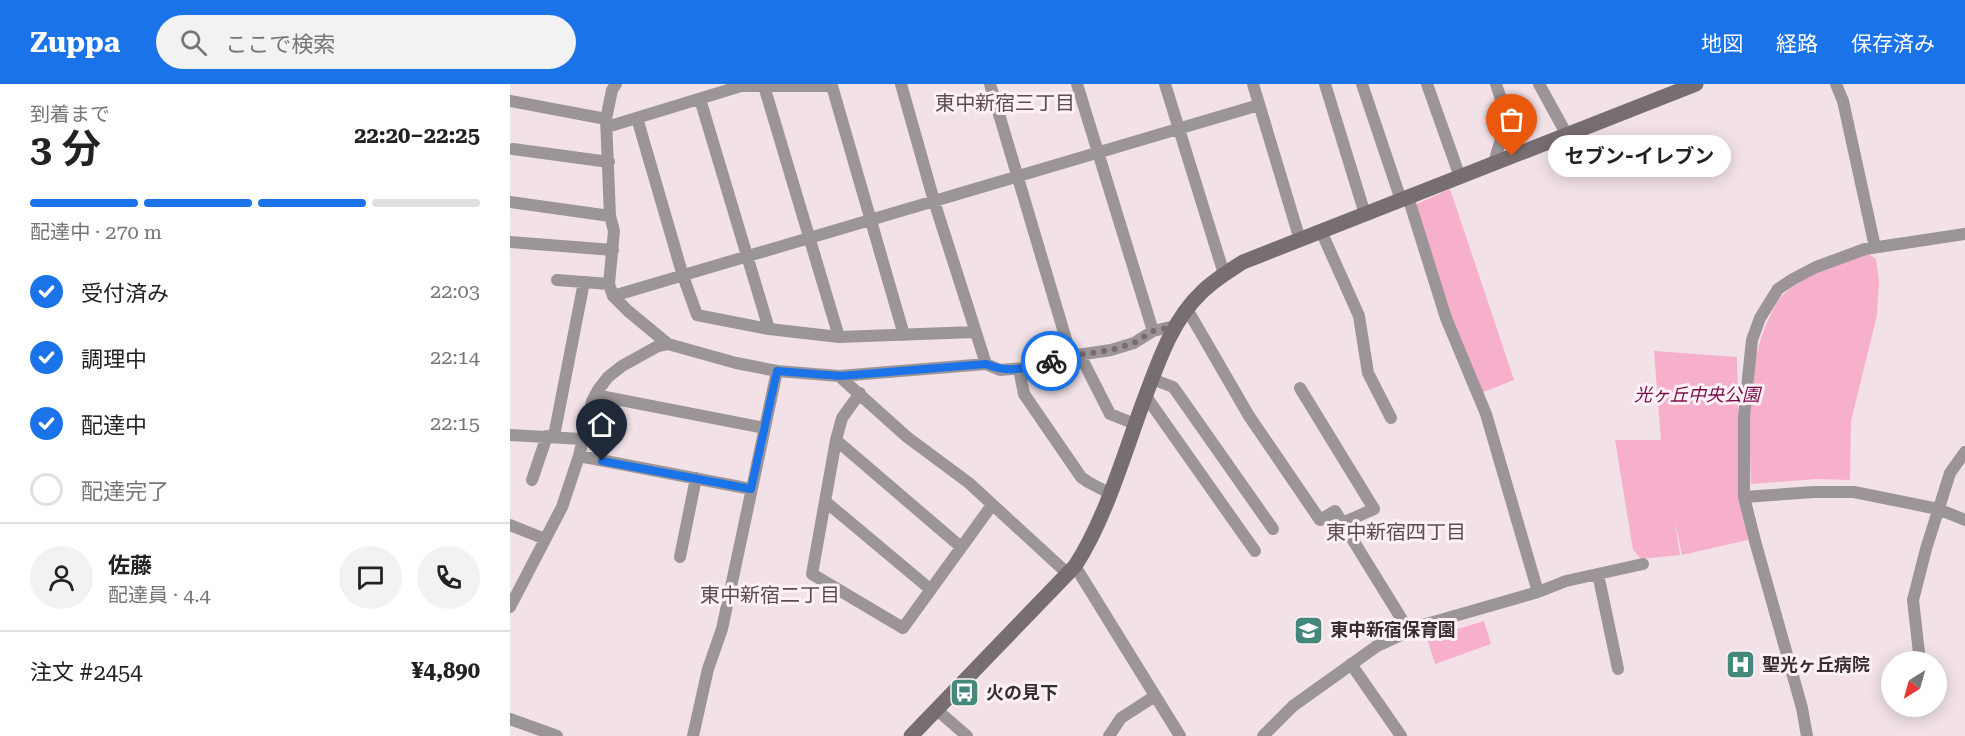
<!DOCTYPE html>
<html lang="ja">
<head>
<meta charset="utf-8">
<style>
  body { margin:0; font-family:"Roboto Serif","Noto Sans JP",serif; background:#f2f2f2; color:#222; height:100vh; display:flex; flex-direction:column; font-size:22px; white-space:nowrap }
  * { box-sizing:border-box; margin:0 }
  p { font-size:20px; color:#767676 }
  .icon { flex:none; width:33px; height:33px; fill:none; stroke:currentColor; stroke-width:2; stroke-linecap:round; stroke-linejoin:round }
  .map { position:relative; flex:1; overflow:hidden }
  .drawer { display:flex; flex-direction:column; background:#fff; width:510px }
  .drawer>* { flex:none }
  .needle { width:39px; rotate:217deg }
  .buttons { position:absolute; left:1371px; top:567px; display:grid; gap:12px }
  .buttons a { display:grid; place-items:center; width:66px; height:66px; border-radius:50%; background:#fff; box-shadow:0 3px 15px #0003; font-size:30px }
  .pin { position:absolute; display:grid; place-items:center; width:51px; height:51px; color:#fff; margin:-62px -26px; border-radius:50% 50% 50% 0; rotate:-45deg; box-shadow:0 0 6px #0007 }
  .pin .icon { rotate:45deg }
  .courier { position:absolute; display:grid; place-items:center; width:60px; height:60px; margin:-30px; border:4px solid #1a73e8; border-radius:50%; background:#fff; color:#222; box-shadow:0 2px 8px #0007 }
  .bubble { position:absolute; height:42px; border-radius:21px; background:#fff; box-shadow:0 3px 15px #0003; font-size:20px; font-weight:700; line-height:42px; text-align:center }
  .summary em { font-style:normal; font-weight:700 }
  .summary div { display:flex; flex-direction:column-reverse }
  .summary { display:flex; align-items:center; justify-content:space-between; height:102px; padding:0 30px }
  h1 { font-size:39px; font-weight:700; line-height:45px }
  .bar { display:grid; grid-template-columns:repeat(4,1fr); gap:9px 6px; align-content:center; height:72px; padding:0 30px }
  .bar i { height:8px; border-radius:4px; background:#e0e0e0 }
  .bar .current { background:#1a73e8 }
  .bar p { grid-column:span 4 }
  .line { display:flex; align-items:center; gap:15px; padding:0 30px; border-top:2px solid #e0e0e0 }
  .line div { flex:1 }
  .round { display:grid; place-items:center; flex:none; width:63px; height:63px; border-radius:32px; background:#f2f2f2 }
  ol { padding:0 30px; list-style:none }
  li { display:flex; align-items:center; gap:18px; height:66px }
  li p { margin-inline-start:auto }
  li .icon { padding:6px; border-radius:50%; background:#1a73e8; color:#fff; stroke-width:4 }
  li:last-child { color:#767676 }
  li i { width:33px; height:33px; border:3px solid #e0e0e0; border-radius:50% }
  header { display:flex; align-items:center; gap:36px; box-sizing:border-box; height:84px; padding:0 30px; background:#1a73e8; color:#fff }
  header strong { font-size:28px }
  nav { display:flex; gap:33px; margin-inline-start:auto; font-size:21px }
  .search { width:420px; height:54px; background:#f2f2f2; display:flex; align-items:center; gap:15px; box-sizing:border-box; padding:0 21px; border-radius:33px; color:#767676; font-size:22px }
  main { display:flex; flex:1; min-height:0 }
  .map>svg:first-child { display:block }
  .green { fill:#f6b0cc }
  .lines { fill:none; stroke-linecap:round; stroke-linejoin:round }
  .street { stroke:#9c9597; stroke-width:12 }
  .secondary { stroke:#776e71; stroke-width:15 }
  .done { stroke:#776e71; stroke-width:6; stroke-dasharray:0 10.8 }
  .route { stroke:#1a73e8; stroke-width:8 }
  .labels { text-anchor:middle; stroke-width:6; stroke-linejoin:round; paint-order:stroke }
  .park-label { font-size:18px; font-style:italic; fill:#790a49; stroke:#fdf1f5 }
  .poi-label { font-size:18px; font-weight:bold; fill:#352f31; stroke:#fdf1f5; text-anchor:start }
  .neighbourhood-label { font-size:20px; fill:#5a4d52; stroke:#fdf1f5 }
</style>
</head>
<body>
<header>
<strong>Zuppa</strong>
<div class="search"><svg class="icon" aria-label="search" viewBox="0 0 24 24"><circle cx="10" cy="10" r="6"/><path d="M15 15l6 6"/></svg>ここで検索</div>
<nav><a>地図</a><a>経路</a><a>保存済み</a></nav>
</header>
<main>
<section class="drawer">
<div class="summary"><div><h1>3 分</h1><p>到着まで</p></div><em>22:20–22:25</em></div>
<div class="bar"><i class="current"></i><i class="current"></i><i class="current"></i><i></i><p>配達中 · 270 m</p></div>
<ol>
<li><svg class="icon" aria-label="check" viewBox="0 0 24 24"><path d="M5 12l5 5 9-10"/></svg>受付済み<p>22:03</p></li>
<li><svg class="icon" aria-label="check" viewBox="0 0 24 24"><path d="M5 12l5 5 9-10"/></svg>調理中<p>22:14</p></li>
<li><svg class="icon" aria-label="check" viewBox="0 0 24 24"><path d="M5 12l5 5 9-10"/></svg>配達中<p>22:15</p></li>
<li><i></i>配達完了</li>
</ol>
<div class="line" style="height:108px"><a class="round"><svg class="icon" aria-label="person" viewBox="0 0 24 24"><circle cx="12" cy="8" r="4"/><path d="M4 21q1-7 8-7t8 7"/></svg></a><div><b>佐藤</b><p>配達員 · 4.4</p></div><a class="round"><svg class="icon" aria-label="chat" viewBox="0 0 24 24"><path d="M4 5h16v11H9l-5 4z"/></svg></a><a class="round"><svg class="icon" aria-label="phone" viewBox="0 0 24 24"><path d="M5 4h4l2 5-3 2q2 4 5 5l2-3 5 2v4C11 20 4 13 5 4z"/></svg></a></div>
<div class="line" style="height:78px"><div>注文 #2454</div><b>¥4,890</b></div>
</section>
<div class="map">
<svg width="1455" height="652" viewBox="0 0 1455 652">
  <rect width="100%" height="100%" fill="#f2e2e8"/>
  <path class="green" d="M940 105 1004 296 971 309 939 232 905 125 907 120Z
    M1358 170 1366 175 1369 197 1367 231 1341 337 1340 396 1307 395 1241 400C1239 345 1235 283 1260 232 1264 224 1268 215 1275 209 1297 188 1331 180 1358 170Z
    M1144 267 1227 273 1230 400 1238 456 1172 471 1165 437 1170 471 1131 475 1123 466 1105 356H1151Z
    M974 537 981 560 925 580 917 554Z"/>
  <g class="lines">
    <path class="street" d="M106 0 102 6 96 35 100 132 104 147 99 200 103 212 118 227 158 260 226 279 267 287 329 292 476 280 490 286 514 284 561 272 601 266 624 259 643 247 665 242
      M391 0 424 117 476 280
      M480 0 561 272
      M567 0 643 247
      M655 0 714 190
      M743 0 790 156
      M815 0 855 130
      M852 0 891 116
      M917 0 950 93
      M1029 0 1057 51
      M1326 0 1333 17 1365 163
      M254 2 329 253
      M190 15 259 245
      M0 17 96 35
      M127 34 173 192 187 231 259 245 329 253 465 248
      M97 43 231 2H322L394 251
      M3 65 99 78
      M984 79 997 34 986 0
      M0 118 100 132
      M811 147 849 232 858 289 881 334
      M0 158 103 166
      M47 196 99 200
      M103 212 749 21
      M677 225 739 332 810 436 825 427 899 547
      M570 271 600 330 625 340
      M509 285 514 310 571 393 578 398 599 409
      M329 292 397 353 459 399 558 490
      M642 295 663 303 666 307 763 445
      M790 304 864 425 832 439
      M350 309 332 334 326 356 302 490 393 544 482 421
      M85 311 255 344
      M635 311 745 467
      M0 351 72 355
      M44 352 74 198
      M326 356 451 463
      M69 372 241 405
      M22 396 37 352
      M1234 413 1304 408H1344L1428 425 1455 436
      M316 418 420 505
      M0 441 35 455
      M170 473 186 394
      M565 482 670 652
      M1088 490 1108 585
      M1028 508 1056 497 1133 480
      M0 523 52 423 69 372 82 317 88 306 98 293 112 282 148 262 158 260
      M1410 578 1403 516 1416 465 1440 389 1455 368
      M841 580 891 652
      M427 626 457 652
      M0 635 47 652
      M183 652 198 585 212 545 267 287
      M599 652 611 634 645 612
      M753 652 783 622 867 562 913 541 1028 508 976 330 936 234 898 113
      M1297 652 1292 624 1245 457 1234 413V332L1242 256 1250 234 1268 205 1283 195 1306 183 1355 165 1455 150"/>
    <path class="secondary" d="M401 652 565 482C597 433 616 363 637 308 650 273 664 234 692 208 704 196 719 187 733 178L1186 0"/>
  </g>
  <g class="lines">
    <path class="done" d="M541 277 561 272 601 266 624 259 643 247 665 242 692 207 714 190 733 178 1002 72"/>
    <path class="route" d="M92 377 241 405 267 287 330 292 476 280C500 290 517 284 541 277"/>
  </g>
  <defs>
    <symbol id="school-square" viewBox="-11 -11 22 22"><rect x="-9" y="-9" width="18" height="18" rx="4" fill="#44877b" stroke="#fdf1f5"/><path d="M0-5L7-2L0 1L-7-2ZM-4 1L0 2.5L4 1V4Q0 6-4 4Z" fill="#fff"/></symbol>
    <symbol id="hospital-square" viewBox="-11 -11 22 22"><rect x="-9" y="-9" width="18" height="18" rx="4" fill="#44877b" stroke="#fdf1f5"/><path d="M-5-5h3v3.5h4V-5h3V5h-3V1.5h-4V5h-3Z" fill="#fff"/></symbol>
    <symbol id="bus-square" viewBox="-11 -11 22 22"><rect x="-9" y="-9" width="18" height="18" rx="4" fill="#44877b" stroke="#fdf1f5"/><path d="M-5-6H5V4H4V6H2V4H-2V6H-4V4H-5ZM-3.5-4V0h7V-4ZM-3.5 1.2v1.5H-2V1.2ZM2 1.2v1.5H3.5V1.2Z" fill="#fff"/></symbol>
  </defs>
  <g fill-rule="evenodd">
    <use href="#school-square" x="782" y="530" width="33" height="33"/>
    <use href="#hospital-square" x="1214" y="564" width="33" height="33"/>
    <use href="#bus-square" x="438" y="592" width="33" height="33"/>
  </g>
  <g class="labels">
    <g class="park-label">
      <text x="1187" y="317">光ヶ丘中央公園</text>
    </g>
    <g class="poi-label">
      <text x="820" y="552">東中新宿保育園</text>
      <text x="1252" y="587">聖光ヶ丘病院</text>
      <text x="476" y="615">火の見下</text>
    </g>
    <g class="neighbourhood-label">
      <text x="495" y="26">東中新宿三丁目</text>
      <text x="886" y="455">東中新宿四丁目</text>
      <text x="260" y="518">東中新宿二丁目</text>
    </g>
  </g>
</svg>
<div class="buttons">
<a><svg class="needle" viewBox="-14 -14 28 28"><path d="M0-13l5 13h-10z" fill="#e53935"/><path d="M0 13l5-13h-10z" fill="#767676"/></svg></a>
</div>
<div class="pin" style="left:1002px;top:72px;background:#ea580c"><svg class="icon" aria-label="bag" viewBox="0 0 24 24"><path d="M5 8h14l-1 12H6zM9 8a3 3 0 0 1 6 0"/></svg></div>
<div class="pin" style="left:92px;top:377px;background:#1f2937"><svg class="icon" aria-label="home" viewBox="0 0 24 24"><path d="M3 11l9-7 9 7M6 9v11h12V9"/></svg></div>
<div class="courier" style="left:541px;top:277px"><svg class="icon" aria-label="bike" viewBox="0 0 24 24"><circle cx="6" cy="16" r="4"/><circle cx="18" cy="16" r="4"/><path d="M6 16l4-8h5l3 8M10 8l3 8H6M13 5h3"/></svg></div>
<div class="bubble" style="left:1038px;top:51px;width:183px">セブン-イレブン</div>
</div>
</main>
</body>
</html>
